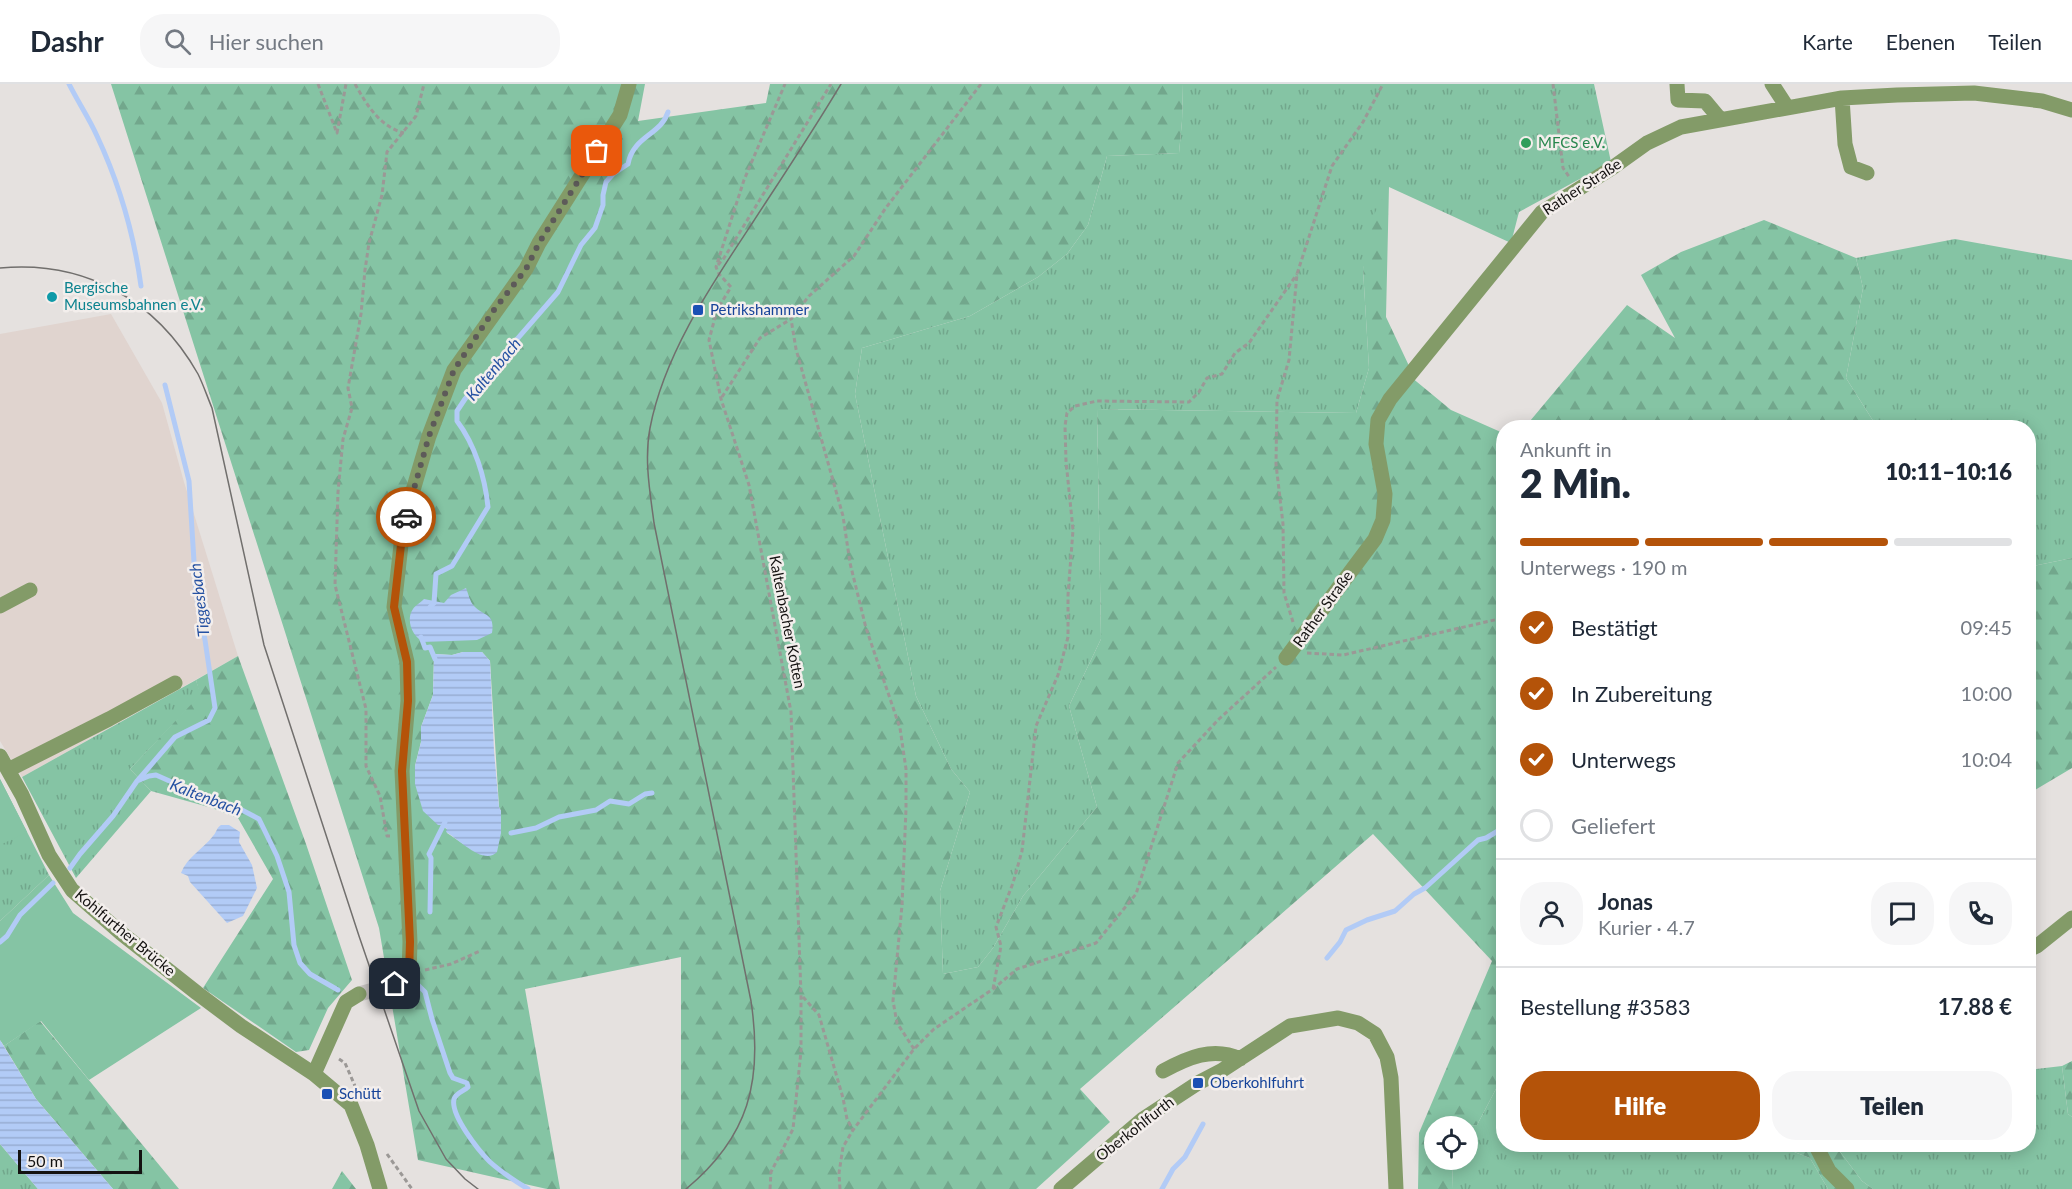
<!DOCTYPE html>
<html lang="de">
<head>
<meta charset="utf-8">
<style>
  body { margin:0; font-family:Lato,sans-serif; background:#f6f6f7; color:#1f2937; height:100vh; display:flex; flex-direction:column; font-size:22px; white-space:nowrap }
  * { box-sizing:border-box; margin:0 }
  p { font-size:20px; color:#747a83 }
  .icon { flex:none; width:33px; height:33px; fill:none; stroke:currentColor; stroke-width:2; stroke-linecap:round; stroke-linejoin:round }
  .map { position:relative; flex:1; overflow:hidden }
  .drawer { position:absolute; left:1496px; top:336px; width:540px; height:732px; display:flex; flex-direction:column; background:#fff; border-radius:24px; box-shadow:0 3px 15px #0003 }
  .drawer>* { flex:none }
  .buttons { position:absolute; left:1424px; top:1032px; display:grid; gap:12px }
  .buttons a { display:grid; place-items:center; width:54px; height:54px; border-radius:50%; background:#fff; box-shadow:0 3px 15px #0003; font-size:30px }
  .scale { position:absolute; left:18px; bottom:15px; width:124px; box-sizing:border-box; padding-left:6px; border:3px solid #141211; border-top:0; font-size:16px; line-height:21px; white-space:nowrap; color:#141211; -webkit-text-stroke:4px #f3eeec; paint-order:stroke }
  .pin { position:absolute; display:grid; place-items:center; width:51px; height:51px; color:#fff; margin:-26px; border-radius:12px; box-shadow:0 3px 9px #0006 }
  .courier { position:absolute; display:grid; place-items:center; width:60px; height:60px; margin:-30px; border:4px solid #b45309; border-radius:50%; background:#fff; color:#222; box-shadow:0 2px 8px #0007 }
  .summary em { font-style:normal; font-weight:800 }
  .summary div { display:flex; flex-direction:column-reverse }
  .summary { display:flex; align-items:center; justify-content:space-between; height:102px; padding:0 24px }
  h1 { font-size:39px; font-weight:800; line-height:45px }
  .bar { display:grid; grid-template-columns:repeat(4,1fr); gap:9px 6px; align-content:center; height:72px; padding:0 24px }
  .bar i { height:8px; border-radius:4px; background:#e0e1e3 }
  .bar .selected { background:#b45309 }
  .bar p { grid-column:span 4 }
  .line { display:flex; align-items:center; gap:15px; padding:0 24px; border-top:2px solid #e0e1e3 }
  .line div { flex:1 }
  .round { display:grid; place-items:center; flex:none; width:63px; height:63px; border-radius:24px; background:#f6f6f7 }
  ol { padding:0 24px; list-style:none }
  li { display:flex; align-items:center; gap:18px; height:66px }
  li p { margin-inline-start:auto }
  li .icon { padding:6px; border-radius:50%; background:#b45309; color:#fff; stroke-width:4 }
  li:last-child { color:#747a83 }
  li i { width:33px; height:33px; border:3px solid #e0e1e3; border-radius:50% }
  .primary-button { display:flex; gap:12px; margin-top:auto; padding:12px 24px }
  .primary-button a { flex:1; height:69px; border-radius:24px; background:#b45309; color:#fff; font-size:24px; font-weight:800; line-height:69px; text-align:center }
  .primary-button a+a { background:#f6f6f7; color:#1f2937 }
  header { display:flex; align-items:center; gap:36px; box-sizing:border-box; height:84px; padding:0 30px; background:#fff; border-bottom:2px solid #e0e1e3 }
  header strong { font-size:28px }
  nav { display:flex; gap:33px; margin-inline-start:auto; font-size:21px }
  .search { width:420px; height:54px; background:#f6f6f7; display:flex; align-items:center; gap:15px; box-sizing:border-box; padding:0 21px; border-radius:24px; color:#747a83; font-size:22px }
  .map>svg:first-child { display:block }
  .built { fill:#e0d4cf }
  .grass { fill:url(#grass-tufts) }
  .forest { fill:url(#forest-firs); fill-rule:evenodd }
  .garden { fill:#85c4a4 }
  .water { fill:url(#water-rules) }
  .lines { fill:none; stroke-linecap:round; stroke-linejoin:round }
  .stream { stroke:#b2cbf6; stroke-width:5 }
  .minor-tunnel { stroke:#c6c2c0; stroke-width:15; stroke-dasharray:15 8; stroke-linecap:butt }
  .path { stroke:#9b9896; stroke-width:3; stroke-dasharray:4.5 3; stroke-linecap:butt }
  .minor { stroke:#839b68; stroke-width:15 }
  .tram { stroke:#716f6d; stroke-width:1.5 }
  .done { stroke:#5d5a59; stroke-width:6; stroke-dasharray:0 10.8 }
  .route { stroke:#b45309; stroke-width:8 }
  .leisure-dot { fill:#2e9e5b; stroke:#f3eeec; stroke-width:2 }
  .culture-dot { fill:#0f9aa8; stroke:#f3eeec; stroke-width:2 }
  .transit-dot { fill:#1a4fb4; stroke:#f3eeec; stroke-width:2 }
  .labels { text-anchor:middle; stroke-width:5; stroke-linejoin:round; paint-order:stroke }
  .leisure-label { font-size:15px; fill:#27864d; stroke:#f3eeec; text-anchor:start }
  .street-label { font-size:15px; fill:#141211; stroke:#f3eeec }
  .culture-label { font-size:15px; fill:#0d838f; stroke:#f3eeec; text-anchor:start }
  .transit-label { font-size:15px; fill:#164399; stroke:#f3eeec; text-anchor:start }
  .water-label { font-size:16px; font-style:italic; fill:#2551a2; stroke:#f3eeec }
</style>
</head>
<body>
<header>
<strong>Dashr</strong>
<div class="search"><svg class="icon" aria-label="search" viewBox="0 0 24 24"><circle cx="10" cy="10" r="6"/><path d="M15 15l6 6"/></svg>Hier suchen</div>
<nav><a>Karte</a><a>Ebenen</a><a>Teilen</a></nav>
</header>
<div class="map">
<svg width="2072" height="1105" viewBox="0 0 2072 1105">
  <defs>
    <pattern id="grass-tufts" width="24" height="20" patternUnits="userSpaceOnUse" patternTransform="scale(1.5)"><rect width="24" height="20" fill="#85c4a4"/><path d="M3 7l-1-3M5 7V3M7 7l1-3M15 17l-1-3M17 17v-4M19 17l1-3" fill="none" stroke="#72a78c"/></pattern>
    <pattern id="forest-firs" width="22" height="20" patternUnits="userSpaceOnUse" patternTransform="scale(1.5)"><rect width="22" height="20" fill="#85c4a4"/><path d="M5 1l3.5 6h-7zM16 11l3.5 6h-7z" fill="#72a78c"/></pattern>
    <pattern id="water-rules" width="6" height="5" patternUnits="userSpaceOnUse" patternTransform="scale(1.5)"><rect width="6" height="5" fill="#b2cbf6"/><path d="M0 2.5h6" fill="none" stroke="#98add2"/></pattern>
  </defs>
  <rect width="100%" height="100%" fill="#e5e1df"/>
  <path class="built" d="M111 230 162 319 184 398 238 572 22 693 0 657V250Z"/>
  <path class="grass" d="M1183 0H1594L1611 78 1519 128 1511 159 1389 103 1363 185 1369 284 1356 329 1097 325 1101 555 1069 622 1097 723 1023 812 993 864 978 883 943 890 940 807 970 708 951 685 916 612 855 310 862 264 970 232 1038 193 1067 170 1088 141 1107 72 1179 69 1182 37Z
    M1955 155 2072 176V474L2028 483V425L2031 383H2028V344L1877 343 1846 294 1863 204 1856 174Z
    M196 596 201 611 130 685 151 707 76 794 22 693Z
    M0 695 49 791 0 837Z
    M2062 982 2068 1030 2072 1033V1105H1873L1862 1097 1835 1061 2028 1060V986Z
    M1503 999V1060L1776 1061 1810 1074 1828 1105H1453L1452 1076H1467V1042H1458L1477 1041 1497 1003Z
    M0 1060 38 1105H0Z"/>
  <path class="forest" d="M111 0H645L638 37 766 19 770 0H1183L1182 37 1179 69 1107 72 1088 141 1067 170 1038 193 970 232 862 264 855 310 916 612 951 685 970 708 940 807 943 890 978 883 993 864 1023 812 1097 723 1069 622 1101 555 1097 325 1356 329 1369 284 1363 185 1369 140 1389 102 1386 233 1410 284 1411 293 1451 326 1503 349V999L1497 1003 1477 1041 1434 1042V1076H1452L1453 1105H1418L1419 1049 1492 877 1373 750 1080 1005 1110 1038 1036 1105H681V873L525 905 560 1105H547L418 1076 379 844ZM463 568H482L490 577 499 723 501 727V749L471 765 447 749 448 746 441 741 415 682 421 658V643L433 611 434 570 452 571Z
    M1764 136 1856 174 1863 204 1846 294 1877 343H1525L1627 221 1675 254 1641 191 1681 168Z
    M2072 474V684L2028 710V483Z
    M238 572 306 760 352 896 328 924 309 966 296 968 203 904 273 795 238 734 212 724 151 707 130 685 200 611 196 596Z
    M40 937 179 1105H113L36 1015 4 962Z
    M2072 977V1033L2068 1030 2062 982Z
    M1776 1061H1835L1862 1097 1873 1105H1828L1810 1074Z
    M342 1087 356 1105H332Z"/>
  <path class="garden" d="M0 695 27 748 0 761Z
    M49 791 73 829 201 924 89 996 41 937 4 962 0 956V837Z"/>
  <path class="water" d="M466 504C468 509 470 518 474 522 485 533 495 529 492 549L477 556 424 558C413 554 405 536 413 525 415 522 421 518 424 515L444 519 451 511Z
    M463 568H482L490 577 494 667 499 723 501 727V749L497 768C484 782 460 756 446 748L447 745 441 741H438L423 727 415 700V682L421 658V643L433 611 434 570 452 571Z
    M221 741H229L240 748 239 758 252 781 257 804 243 832 227 839 190 798 188 792 181 789C187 773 203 765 213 752 217 748 216 744 221 741Z
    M0 956 36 1015 113 1105H38L0 1060Z"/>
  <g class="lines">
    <path class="stream" d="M69 0C78 18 89 34 97 52 119 99 134 151 141 202
      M430 523 434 519 436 490 452 482 488 423C485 393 475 361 457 337V327L465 315 558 208 581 161 595 144 603 121V111L606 98 613 90 628 80C633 52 661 51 668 28
      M421 553 425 564 430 563 435 575
      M138 696 175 653 209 636 215 624 205 556 196 510 189 397 165 301
      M511 749 536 744 559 733 596 726 610 717 629 720 645 710 652 709
      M70 784 80 770 113 732 137 697 149 692 156 691 201 711 240 725 259 735 277 772 289 808 294 861 300 879 310 890 338 906
      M430 828 431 774 429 770 445 738
      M0 858 7 852 20 831 53 799
      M1327 874 1340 858 1346 846 1367 836 1395 827 1414 810 1425 804 1478 756 1486 754 1503 744
      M416 899 425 908 432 935 450 989 453 994 467 999 468 1003C464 1007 456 1009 454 1015 450 1031 479 1067 490 1078 502 1089 515 1097 528 1105
      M1162 1105 1173 1085 1185 1073 1203 1040"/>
    <path class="minor-tunnel" d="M359 910 395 900"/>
    <path class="path" d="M318 0 337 49 346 0
      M355 0C367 21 379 42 404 49
      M1553 0 1563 84 1570 94
      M718 181 724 174 831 0
      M722 313 760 254 791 235
      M1293 538 1284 509 1283 440 1276 380 1277 316 1289 276 1297 190 1332 82 1363 38 1383 0
      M1307 569 1343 571 1503 534
      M390 752H387L380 712 366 682V625L335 501 338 408 343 355 352 324 348 304 361 230 365 186 369 159 382 111 387 68 416 32 424 0
      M425 886 451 880 480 867
      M993 905 1001 862 996 843 1013 799 1022 767 1036 642 1058 591 1068 553V511L1073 446 1066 377 1065 342 1067 329 1075 322 1097 317 1189 318 1199 308 1207 294 1222 290 1235 269 1249 259 1297 190
      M803 913 819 931 843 1014 847 1035 853 1046
      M914 965 897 939 893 917 902 821 906 725V685L900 644 866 544 850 479 843 432 796 265 791 235 809 212 854 172 885 125 981 0
      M339 975 345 979 355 1002
      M387 1070 412 1105
      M770 1105 771 1088 793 1045 801 967V911L791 628 749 401 721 315 709 256 717 226 731 203 719 190 716 183 744 96 785 0
      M840 1105 839 1089 843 1063 853 1046 914 965 934 945 993 905 1017 885 1096 859 1136 810 1178 679 1219 635 1276 583"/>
    <path class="minor" d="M1677 0 1678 16 1705 17 1720 35
      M1772 0 1787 23
      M1842 14 1845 60 1851 83 1867 89
      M0 522 30 506
      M1286 574 1375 455 1383 436 1385 410 1376 360 1378 336 1390 315 1542 128 1612 84 1647 59 1681 43 1842 14 1897 11 1974 9 2042 17 2072 26
      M0 672 22 711 49 771 72 806 121 849 197 909 241 942 314 990 351 1021 367 1061 380 1105
      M8 686 109 635 175 599
      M2028 866 2037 862 2072 834
      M395 900 409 890 410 858 402 687 408 617 407 578 394 523 401 461 409 420 429 352 454 286 526 185 539 159 620 31 629 0
      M1163 987C1187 974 1213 962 1240 975
      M314 990 346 918 359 910
      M1815 1060 1829 1087 1847 1105
      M1061 1105 1143 1035 1198 999 1221 987 1290 942 1338 934 1358 939 1375 950 1387 973 1391 994 1396 1105"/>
    <path class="tram" d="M0 184C85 176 156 216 198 290 203 300 207 312 212 324L264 561 359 852 419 1027 446 1075 465 1095 478 1105
      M686 1105C749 1053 763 997 751 917L654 439C650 408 644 376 650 344 664 270 712 200 753 138 783 92 813 47 841 0"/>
  </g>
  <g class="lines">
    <path class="done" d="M406 433 429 352 454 286 494 226 526 185 539 159 597 67"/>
    <path class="route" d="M395 900 409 890 410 858 402 687 408 617 407 578 394 523 401 461 406 433"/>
  </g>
  <circle class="leisure-dot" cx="1526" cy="59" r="6"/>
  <circle class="culture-dot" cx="52" cy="213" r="6"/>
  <g class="transit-dot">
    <rect x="692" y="220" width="12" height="12" rx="3"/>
    <rect x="1192" y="993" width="12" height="12" rx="3"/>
    <rect x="321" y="1004" width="12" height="12" rx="3"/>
  </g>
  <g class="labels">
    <g class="leisure-label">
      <text x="1538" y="64">MFCS e.V.</text>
    </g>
    <g class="street-label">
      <text transform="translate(1582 103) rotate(-33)" y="5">Rather Straße</text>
      <text transform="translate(1323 525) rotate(-54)" y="5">Rather Straße</text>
      <text transform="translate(787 538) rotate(79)" y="5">Kaltenbacher Kotten</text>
      <text transform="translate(125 849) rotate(40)" y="5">Kohlfurther Brücke</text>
      <text transform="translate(1135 1045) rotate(-38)" y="5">Oberkohlfurth</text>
    </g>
    <g class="culture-label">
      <text x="64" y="209">Bergische<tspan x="64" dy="17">Museumsbahnen e.V.</tspan></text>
    </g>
    <g class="transit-label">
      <text x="710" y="231">Petrikshammer</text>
      <text x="1210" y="1004">Oberkohlfuhrt</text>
      <text x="339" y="1015">Schütt</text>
    </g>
    <g class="water-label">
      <text transform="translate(493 285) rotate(-50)" y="6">Kaltenbach</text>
      <text transform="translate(199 516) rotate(-97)" y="6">Tiggesbach</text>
      <text transform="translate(206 713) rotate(21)" y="6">Kaltenbach</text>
    </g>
  </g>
</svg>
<div class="buttons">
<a><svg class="icon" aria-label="locate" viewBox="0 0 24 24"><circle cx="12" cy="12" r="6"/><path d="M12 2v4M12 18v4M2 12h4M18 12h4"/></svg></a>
</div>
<div class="scale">50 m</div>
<div class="pin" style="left:597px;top:67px;background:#ea580c"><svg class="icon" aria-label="bag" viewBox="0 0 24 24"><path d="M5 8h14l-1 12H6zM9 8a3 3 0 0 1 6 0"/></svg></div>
<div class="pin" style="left:395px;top:900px;background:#1f2937"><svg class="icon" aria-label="home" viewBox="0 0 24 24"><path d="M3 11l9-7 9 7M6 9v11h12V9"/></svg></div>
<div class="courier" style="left:406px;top:433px"><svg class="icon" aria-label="car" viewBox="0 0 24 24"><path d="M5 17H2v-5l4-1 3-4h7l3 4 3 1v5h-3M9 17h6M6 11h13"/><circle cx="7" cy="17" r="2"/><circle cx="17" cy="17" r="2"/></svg></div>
<section class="drawer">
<div class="summary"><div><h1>2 Min.</h1><p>Ankunft in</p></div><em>10:11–10:16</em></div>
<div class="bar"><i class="selected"></i><i class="selected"></i><i class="selected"></i><i></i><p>Unterwegs · 190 m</p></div>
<ol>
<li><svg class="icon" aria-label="check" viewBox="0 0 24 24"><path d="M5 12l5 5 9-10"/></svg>Bestätigt<p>09:45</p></li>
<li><svg class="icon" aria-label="check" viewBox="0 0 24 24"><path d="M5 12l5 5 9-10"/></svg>In Zubereitung<p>10:00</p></li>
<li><svg class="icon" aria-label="check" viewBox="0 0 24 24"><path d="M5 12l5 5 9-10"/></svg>Unterwegs<p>10:04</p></li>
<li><i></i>Geliefert</li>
</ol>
<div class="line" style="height:108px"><a class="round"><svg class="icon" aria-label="person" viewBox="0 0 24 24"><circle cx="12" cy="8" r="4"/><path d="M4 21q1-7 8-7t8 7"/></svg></a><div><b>Jonas</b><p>Kurier · 4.7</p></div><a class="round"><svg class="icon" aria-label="chat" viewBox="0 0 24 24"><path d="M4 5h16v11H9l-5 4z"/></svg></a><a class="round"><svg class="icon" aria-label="phone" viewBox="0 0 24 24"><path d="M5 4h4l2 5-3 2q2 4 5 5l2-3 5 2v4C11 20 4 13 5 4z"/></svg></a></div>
<div class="line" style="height:78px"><div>Bestellung #3583</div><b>17.88 €</b></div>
<div class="primary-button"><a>Hilfe</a><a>Teilen</a></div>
</section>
</div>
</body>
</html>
